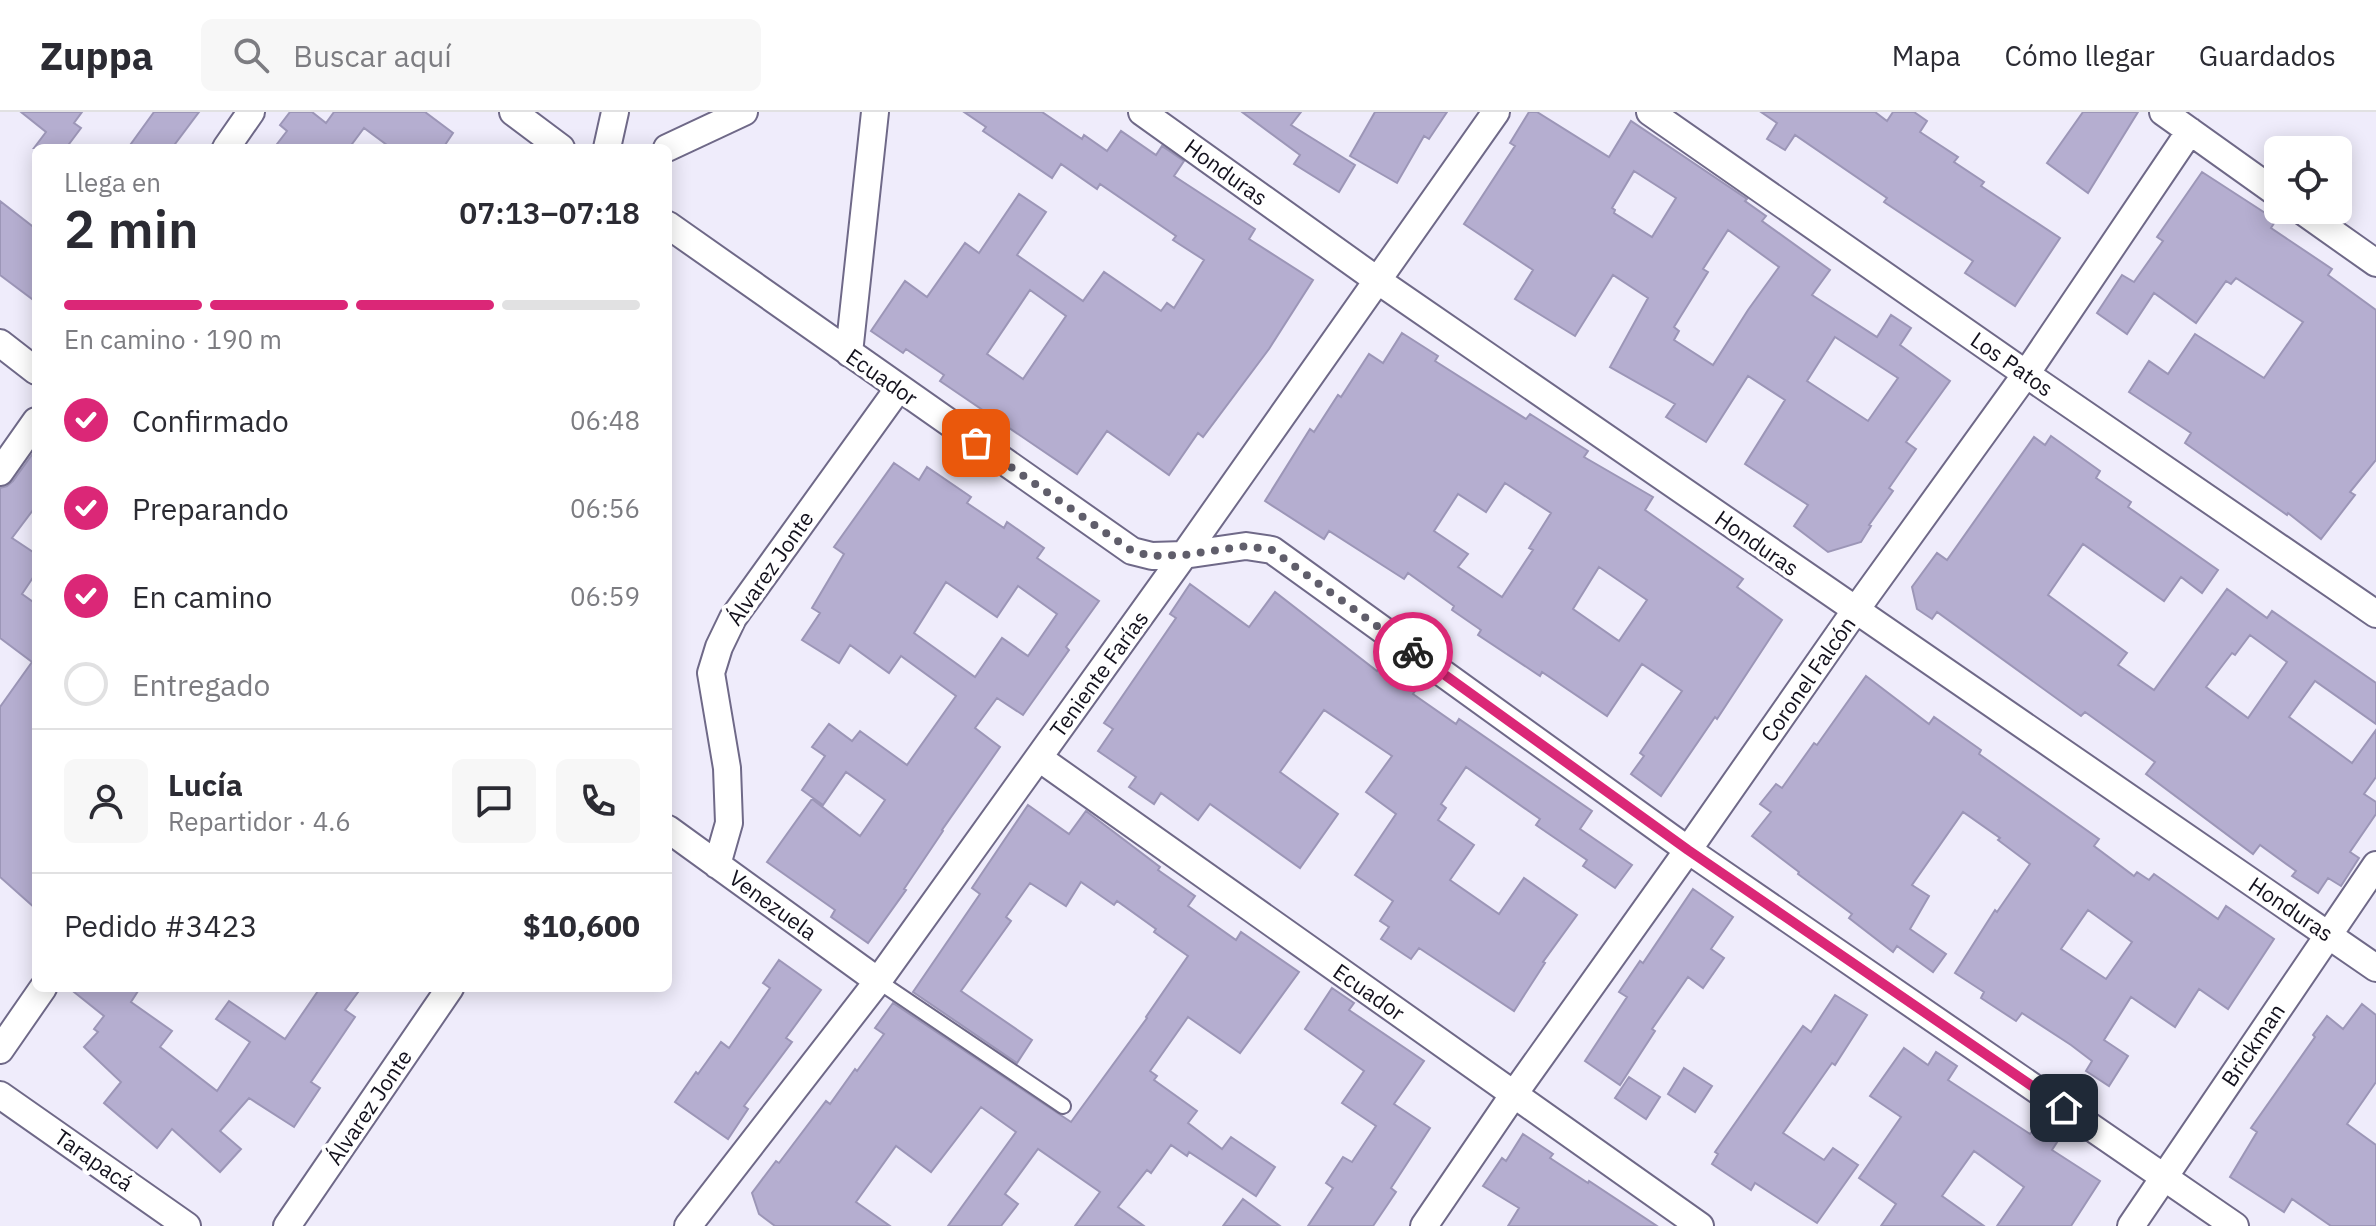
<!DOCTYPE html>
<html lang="es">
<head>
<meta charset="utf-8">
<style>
  body { margin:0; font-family:"IBM Plex Sans",sans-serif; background:#f7f7f7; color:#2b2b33; height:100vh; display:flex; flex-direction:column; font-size:30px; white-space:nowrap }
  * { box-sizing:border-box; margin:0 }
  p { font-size:26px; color:#7c7c81 }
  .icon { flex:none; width:44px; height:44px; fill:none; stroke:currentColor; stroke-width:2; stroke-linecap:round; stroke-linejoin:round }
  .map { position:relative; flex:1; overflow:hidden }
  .drawer { position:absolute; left:32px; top:32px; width:640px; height:848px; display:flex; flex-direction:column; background:#fff; border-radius:12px; box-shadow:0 4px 20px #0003 }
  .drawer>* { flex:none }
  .tools { position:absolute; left:2264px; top:24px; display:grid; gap:16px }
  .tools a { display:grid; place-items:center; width:88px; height:88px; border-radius:12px; background:#fff; box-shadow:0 4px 20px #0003; font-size:40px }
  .pin { position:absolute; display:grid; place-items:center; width:68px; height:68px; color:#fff; margin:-34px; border-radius:16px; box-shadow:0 4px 12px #0006 }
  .courier { position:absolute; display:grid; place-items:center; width:80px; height:80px; margin:-40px; border:6px solid #db2777; border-radius:50%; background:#fff; color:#222; box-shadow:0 2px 10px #0007 }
  .headline em { font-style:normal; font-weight:600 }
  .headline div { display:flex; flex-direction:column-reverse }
  .headline { display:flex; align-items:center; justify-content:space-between; height:136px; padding:0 32px }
  h1 { font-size:52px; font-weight:600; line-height:60px }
  .bar { display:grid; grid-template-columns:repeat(4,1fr); gap:12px 8px; align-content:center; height:96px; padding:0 32px }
  .bar i { height:10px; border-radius:6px; background:#e1e1e2 }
  .bar .on { background:#db2777 }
  .bar p { grid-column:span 4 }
  .line { display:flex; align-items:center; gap:20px; padding:0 32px; border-top:2px solid #e1e1e2 }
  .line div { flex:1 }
  .round { display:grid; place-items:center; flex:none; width:84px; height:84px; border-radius:12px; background:#f7f7f7 }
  ol { padding:0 32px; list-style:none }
  li { display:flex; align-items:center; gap:24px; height:88px }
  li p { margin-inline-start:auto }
  li .icon { padding:8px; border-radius:50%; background:#db2777; color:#fff; stroke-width:4 }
  li:last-child { color:#7c7c81 }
  li i { width:44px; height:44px; border:4px solid #e1e1e2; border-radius:50% }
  header { display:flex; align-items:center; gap:48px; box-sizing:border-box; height:112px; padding:0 40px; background:#fff; border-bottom:2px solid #e1e1e2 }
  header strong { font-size:38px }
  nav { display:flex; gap:44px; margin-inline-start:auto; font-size:28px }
  .search { width:560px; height:72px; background:#f7f7f7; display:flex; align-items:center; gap:20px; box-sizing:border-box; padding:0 28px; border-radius:12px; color:#7c7c81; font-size:30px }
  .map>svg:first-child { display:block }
  .building { fill:#b5aed0; stroke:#9c96b7; stroke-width:2; fill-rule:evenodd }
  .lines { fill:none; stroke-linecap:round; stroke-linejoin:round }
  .lane-casing { stroke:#6f6988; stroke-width:18 }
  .street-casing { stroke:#6f6988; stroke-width:30 }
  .lane { stroke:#fff; stroke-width:14 }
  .street { stroke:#fff; stroke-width:26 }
  .done { stroke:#605e6b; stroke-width:8; stroke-dasharray:0 14.4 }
  .route { stroke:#db2777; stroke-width:10 }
  .labels { text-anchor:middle; stroke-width:8; stroke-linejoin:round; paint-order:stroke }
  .street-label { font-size:22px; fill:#13111d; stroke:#fff }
</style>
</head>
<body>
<header>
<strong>Zuppa</strong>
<div class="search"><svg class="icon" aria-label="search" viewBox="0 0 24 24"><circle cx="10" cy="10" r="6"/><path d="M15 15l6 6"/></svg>Buscar aquí</div>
<nav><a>Mapa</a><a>Cómo llegar</a><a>Guardados</a></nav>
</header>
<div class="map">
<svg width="2376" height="1114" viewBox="0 0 2376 1114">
  <rect width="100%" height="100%" fill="#efecfb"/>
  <path class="building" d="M21 0H82L74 11 81 16 66 36H34L46 20Z
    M154 0H199L172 36H128Z
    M290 0H312L326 11 334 0H425L453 21 443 36H391L364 16 349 36H274L287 19 280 13Z
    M964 0H1042L1082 27 1084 23 1107 39 1121 19 1156 43 1162 34 1184 49 1174 64 1255 117 1249 127 1313 168 1269 237 1203 325 1198 321 1169 363 1107 319 1077 362 940 269 944 263 906 237 903 241 871 219 905 169 927 185 965 131 979 141 1019 82 1046 100 1017 143 1083 189 1104 160 1161 199 1167 191 1174 196 1204 148 1173 128 1176 124 1100 72 1097 77 1061 52 1052 66 983 19 986 15ZM1030 178 1066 204 1023 267 987 242Z
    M1242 0H1301L1291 13 1355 53 1339 80 1294 52 1300 43Z
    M1375 0H1447L1429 27 1424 24 1397 71 1350 44Z
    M1529 0H1537L1609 45 1631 9 1747 87 1745 89 1766 104 1762 109 1830 158 1812 183 1877 225 1891 203 1911 216 1900 233 1950 269 1906 330 1916 337 1889 376 1893 379 1869 413 1871 414 1861 430 1828 440 1794 414 1808 393 1745 352 1785 288 1748 264 1706 330 1666 305 1675 292 1610 255 1648 186 1613 163 1575 224 1515 187 1533 158 1464 112 1515 34 1510 31ZM1634 59 1676 86 1652 125 1614 101 1615 98 1612 96ZM1728 118 1779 155 1748 198 1713 253 1674 228 1679 219 1674 215 1708 160 1703 157ZM1835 225 1898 266 1868 309 1807 269Z
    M1761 0H1875L1887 9 1893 0H1914L1927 9 1920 20 1958 45 1954 50 1984 70 1981 74 2060 126 2015 194 1965 161 1973 149 1884 90 1887 86 1795 23 1785 38 1767 27 1777 11Z
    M2083 0H2138L2088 81 2047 51Z
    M2202 60 2276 108 2271 116 2332 157 2328 163 2376 198V348L2350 380 2355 383 2321 427 2288 401 2287 403 2185 331 2191 321 2129 280 2149 249 2168 262 2195 222 2264 266 2303 210 2236 166 2231 172 2226 169 2196 211 2154 181 2127 222 2097 201 2122 163 2134 170 2163 129 2157 125Z
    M0 89 36 117V190L0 163Z
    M1402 221 1438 244 1435 249 1526 307 1530 302 1588 339 1584 345 1653 385 1645 398 1743 467 1737 475 1782 508 1717 607 1715 605 1661 684 1631 662 1644 644 1640 641 1682 579 1642 552 1607 604 1542 560 1540 564 1478 523 1481 518 1452 498 1454 494 1408 461 1404 467 1329 419 1324 427 1265 389 1310 317 1314 320 1338 283 1341 285 1369 242 1383 251ZM1505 371 1551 401 1529 436 1533 438 1502 485 1458 455 1468 442 1434 419 1458 382 1486 400ZM1599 455 1647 488 1619 529 1573 497Z
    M2051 324 2100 359 2096 366 2131 390 2128 395 2218 458 2202 481 2181 465 2164 489 2083 432 2048 483 2127 541 2118 553 2154 578 2227 477 2267 506 2272 499 2376 571V612L2315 569 2289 605 2352 651 2376 618V665L2364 682 2376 690V702L2350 740 2359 746 2341 774 2328 766 2318 781 2292 764 2296 759 2260 733 2253 742 2146 662 2155 650 2085 600 2081 604 1937 500 1932 507 1917 497 1912 475 1937 441 1947 448 2034 325 2045 333ZM2250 523 2287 550 2248 606 2206 575 2232 541 2235 543Z
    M36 337V394L12 426 36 442V461L22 482 36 492V797L0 765V595L32 550 0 526V376L7 374 13 369Z
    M894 351 919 368 927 355 971 385 967 391 1004 416 1007 410 1044 436 1037 446 1099 489 1066 535 1069 538 1023 603 997 586 975 616 1000 635 942 718 943 719 904 777 906 778 868 831 831 805 835 798 767 750 812 687 860 724 885 688 846 660 823 693 802 678 825 644 812 635 829 612 852 629 860 619 907 653 956 584 901 544 889 561 850 533 839 551 802 528 820 501 812 496 844 442 834 435ZM946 470 997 505 1018 474 1057 502 1028 544 1002 526 975 565 914 521Z
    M1190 472 1249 515 1275 480 1377 559 1383 551 1418 575 1413 582 1456 612 1459 607 1592 699 1580 717 1632 753 1615 776 1583 754 1587 748 1536 713 1540 707 1466 655 1441 692 1446 696 1438 708 1474 733 1450 768 1499 802 1524 766 1577 803 1543 850 1545 851 1514 899 1419 836 1411 847 1381 827 1389 815 1380 809 1393 789 1355 763 1396 702 1366 680 1392 644 1324 598 1280 660 1338 702 1300 756 1210 692 1198 708 1161 681 1154 692 1129 675 1136 665 1098 639 1113 617 1104 611 1176 506 1170 502Z
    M1866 564 1929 612 1934 605 1981 638 1979 642 2099 727 2094 734 2134 764 2137 760 2149 768 2154 762 2218 807 2226 794 2274 827 2228 897 2199 877 2175 915 2131 885 2104 928 2128 944 2109 974 2086 959 2092 949 2071 933 2022 901 2016 909 1981 886 1984 880 1955 861 1995 798 1997 800 2030 752 1998 728 2000 726 1963 700 1912 773 1929 784 1910 817 1946 842 1933 860 1897 834 1893 840 1849 806 1852 802 1798 762 1799 760 1752 724 1771 700 1760 692 1776 672 1782 676 1814 631 1817 633ZM2088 798 2132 830 2106 867 2061 837Z
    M1028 693 1069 722 1086 699 1160 755 1158 758 1195 784 1188 794 1236 828 1241 820 1299 860 1240 941 1188 905 1150 959 1157 964 1154 968 1197 999 1188 1011 1222 1037 1231 1025 1275 1055 1256 1084 1189 1040 1187 1044 1171 1033 1151 1061 1147 1058 1118 1095 1144 1114H1075L1100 1080 1038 1037 1005 1082 1018 1092 1001 1114H948L1016 1020 981 995 931 1060 896 1034 856 1090 890 1114H775L759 1102 752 1081 776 1049 779 1051 826 989 830 992 855 957 857 959 884 922 875 916 893 891 1071 1010 1147 906 1146 905 1188 844 1154 820 1156 817 1117 789 1114 793 1081 770 1066 794 1030 771 1006 805 1011 809 961 879 1032 928 1017 951 913 880 980 782 972 776Z
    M1693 777 1733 805 1711 837 1724 846 1703 876 1688 865 1652 917 1655 919 1620 973 1585 949 1627 885 1619 880 1640 849 1643 851Z
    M779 848 821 878 786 926 792 930 744 994 748 997 728 1027 675 990 696 960 698 962 721 930 729 936 770 876 763 871Z
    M69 876H140L131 890 172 919 160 935 217 979 250 930 216 907 229 889 285 927 320 876H361L345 898 355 905 311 970 320 976 294 1015 249 986 220 1019 241 1037 220 1060 172 1017 157 1036 104 991 121 970 84 935 98 920 94 917 104 904Z
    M1332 876 1354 891 1349 898 1424 949 1394 992 1430 1016 1391 1076 1396 1080 1373 1114H1308L1333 1076 1326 1071 1343 1045 1352 1050 1376 1014 1342 991 1364 959 1305 917Z
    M1835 883 1867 903 1835 953 1832 951 1783 1021 1824 1048 1833 1036 1858 1053 1817 1111 1755 1071 1751 1078 1712 1052 1718 1042 1715 1040 1803 914 1811 920Z
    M2362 892 2376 903V970L2347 1012 2376 1033V1114H2331L2292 1087 2284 1100 2230 1065 2257 1020 2251 1016 2315 925 2313 923 2327 904 2343 917Z
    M1904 936 1928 953 1936 940 1957 954 1948 968 2030 1022 2039 1009 2061 1024 2052 1038 2100 1069 2071 1114H1997L2024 1075 1974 1039 1942 1084 1984 1114H1881L1896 1092 1859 1066 1901 1005 1870 984Z
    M1684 956 1712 974 1695 1000 1668 982Z
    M1629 965 1660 985 1646 1007 1615 986Z
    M1523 1022 1553 1042 1550 1046 1588 1071 1589 1069 1657 1114H1508L1519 1096 1483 1074 1502 1046 1506 1049Z
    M1243 1087 1280 1114H1223Z"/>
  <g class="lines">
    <defs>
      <path id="lane" d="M878 869 1063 994"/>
      <path id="street" d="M513 0 561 36
        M1142 0 1377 168 2376 856
        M1650 0 2026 262 2376 502
        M2163 0 2278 82
        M226 36 251 0
        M607 36 615 0
        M667 36 744 0
        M2301 98 2376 151
        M668 113 1132 439 1152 444 1184 443 1246 434 1272 438 1688 738 2235 1114
        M0 231 36 259
        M849 241 875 0
        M0 360 36 309
        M1039 646 1700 1114
        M668 717 878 869
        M717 753 729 711 727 656 711 561 719 535 733 506 898 277
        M0 938 43 876
        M0 983 187 1114
        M287 1114 450 876
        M688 1114 878 869 1184 443 1496 0
        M1424 1114 1514 982 1688 738 1855 499 2026 262 2190 19
        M2131 1114 2376 753"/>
    </defs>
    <use href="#lane" class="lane-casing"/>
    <use href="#street" class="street-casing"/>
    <use href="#lane" class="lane"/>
    <use href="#street" class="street"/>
  </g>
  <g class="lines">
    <path class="done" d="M976 331 1132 439 1152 444 1184 443 1246 434 1272 438 1413 540"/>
    <path class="route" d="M1413 540 1688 738 2064 996"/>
  </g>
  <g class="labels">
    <g class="street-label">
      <text transform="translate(1226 60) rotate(36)" y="8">Honduras</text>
      <text transform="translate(2012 252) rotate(35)" y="8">Los Patos</text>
      <text transform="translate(882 265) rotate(35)" y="8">Ecuador</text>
      <text transform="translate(1757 431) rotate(35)" y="8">Honduras</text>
      <text transform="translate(770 456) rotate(-55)" y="8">Álvarez Jonte</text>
      <text transform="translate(1099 562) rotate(-54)" y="8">Teniente Farías</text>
      <text transform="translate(1808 567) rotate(-55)" y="8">Coronel Falcón</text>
      <text transform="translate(773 793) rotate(36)" y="8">Venezuela</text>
      <text transform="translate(2291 797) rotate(34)" y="8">Honduras</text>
      <text transform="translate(1369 880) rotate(35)" y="8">Ecuador</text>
      <text transform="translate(2253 933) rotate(-56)" y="8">Brickman</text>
      <text transform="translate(369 995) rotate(-56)" y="8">Álvarez Jonte</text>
      <text transform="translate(94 1048) rotate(35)" y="8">Tarapacá</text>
    </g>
  </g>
</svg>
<div class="tools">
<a><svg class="icon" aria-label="locate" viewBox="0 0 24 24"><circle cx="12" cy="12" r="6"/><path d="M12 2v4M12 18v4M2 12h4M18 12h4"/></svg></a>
</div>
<div class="pin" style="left:976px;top:331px;background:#ea580c"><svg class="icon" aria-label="bag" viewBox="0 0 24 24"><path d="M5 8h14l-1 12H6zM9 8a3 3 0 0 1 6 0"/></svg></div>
<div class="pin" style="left:2064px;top:996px;background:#1f2937"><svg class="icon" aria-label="home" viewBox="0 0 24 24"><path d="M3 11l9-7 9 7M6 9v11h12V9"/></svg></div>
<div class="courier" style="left:1413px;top:540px"><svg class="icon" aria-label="bike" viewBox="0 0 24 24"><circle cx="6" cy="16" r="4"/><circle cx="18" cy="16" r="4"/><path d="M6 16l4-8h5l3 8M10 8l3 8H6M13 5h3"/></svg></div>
<section class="drawer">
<div class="headline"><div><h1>2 min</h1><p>Llega en</p></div><em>07:13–07:18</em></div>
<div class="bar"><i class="on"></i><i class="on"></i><i class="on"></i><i></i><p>En camino · 190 m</p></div>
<ol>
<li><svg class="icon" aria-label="check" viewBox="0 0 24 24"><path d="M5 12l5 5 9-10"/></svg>Confirmado<p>06:48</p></li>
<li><svg class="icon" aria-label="check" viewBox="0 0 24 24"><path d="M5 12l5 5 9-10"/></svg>Preparando<p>06:56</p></li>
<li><svg class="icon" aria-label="check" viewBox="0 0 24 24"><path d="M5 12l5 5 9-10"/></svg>En camino<p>06:59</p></li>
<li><i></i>Entregado</li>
</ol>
<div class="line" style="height:144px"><a class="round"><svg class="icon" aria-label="person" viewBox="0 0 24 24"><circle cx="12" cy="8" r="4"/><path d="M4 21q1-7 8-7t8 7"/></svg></a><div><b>Lucía</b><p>Repartidor · 4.6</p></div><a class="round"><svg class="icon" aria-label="chat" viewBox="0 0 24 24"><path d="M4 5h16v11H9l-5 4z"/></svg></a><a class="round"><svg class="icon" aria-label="phone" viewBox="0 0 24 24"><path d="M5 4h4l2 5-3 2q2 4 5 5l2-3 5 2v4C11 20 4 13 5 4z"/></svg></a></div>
<div class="line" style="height:104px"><div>Pedido #3423</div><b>$10,600</b></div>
</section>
</div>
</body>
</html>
